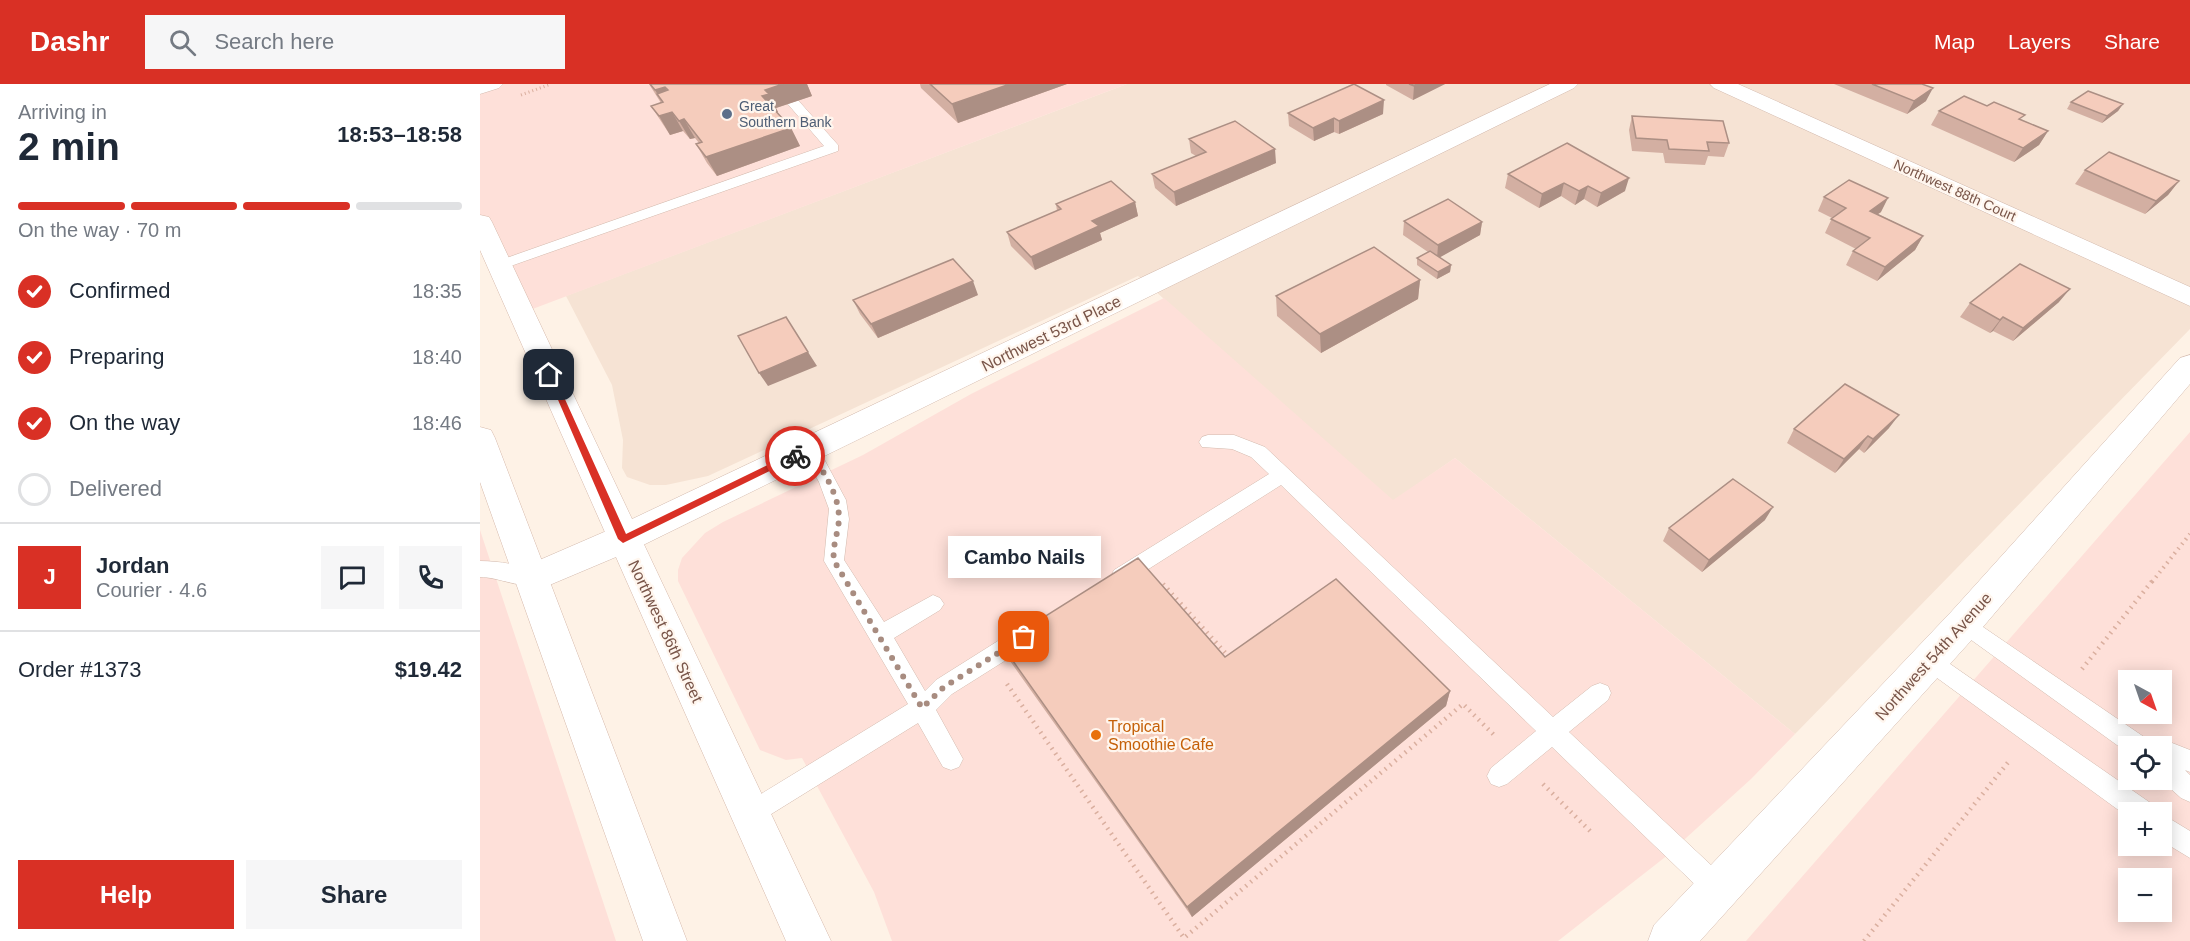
<!DOCTYPE html>
<html lang="en">
<head>
<meta charset="utf-8">
<style>
  body { margin:0; font-family:Helvetica,sans-serif; background:#f6f6f7; color:#1f2937; height:100vh; display:flex; flex-direction:column; font-size:22px; white-space:nowrap }
  * { box-sizing:border-box; margin:0 }
  p { font-size:20px; color:#747a83 }
  .icon { flex:none; width:33px; height:33px; fill:none; stroke:currentColor; stroke-width:2; stroke-linecap:round; stroke-linejoin:round }
  .map { position:relative; flex:1; overflow:hidden }
  .panel { display:flex; flex-direction:column; background:#fff; width:480px }
  .panel>* { flex:none }
  .needle { width:39px; rotate:140deg }
  .buttons { position:absolute; left:1638px; top:586px; display:grid; gap:12px }
  .buttons a { display:grid; place-items:center; width:54px; height:54px; border-radius:0px; background:#fff; box-shadow:0 3px 15px #0003; font-size:30px }
  .pin { position:absolute; display:grid; place-items:center; width:51px; height:51px; color:#fff; margin:-26px; border-radius:12px; box-shadow:0 3px 9px #0006 }
  .courier { position:absolute; display:grid; place-items:center; width:60px; height:60px; margin:-30px; border:4px solid #d93025; border-radius:50%; background:#fff; color:#222; box-shadow:0 2px 8px #0007 }
  .bubble { position:absolute; height:42px; border-radius:0px; background:#fff; box-shadow:0 3px 15px #0003; font-size:20px; font-weight:700; line-height:42px; text-align:center }
  .summary em { font-style:normal; font-weight:700 }
  .summary div { display:flex; flex-direction:column-reverse }
  .summary { display:flex; align-items:center; justify-content:space-between; height:102px; padding:0 18px }
  h1 { font-size:39px; font-weight:700; line-height:45px }
  .bar { display:grid; grid-template-columns:repeat(4,1fr); gap:9px 6px; align-content:center; height:72px; padding:0 18px }
  .bar i { height:8px; border-radius:4px; background:#e0e1e3 }
  .bar .selected { background:#d93025 }
  .bar p { grid-column:span 4 }
  .line { display:flex; align-items:center; gap:15px; padding:0 18px; border-top:2px solid #e0e1e3 }
  .line div { flex:1 }
  .round { display:grid; place-items:center; flex:none; width:63px; height:63px; border-radius:0px; background:#f6f6f7 }
  ol { padding:0 18px; list-style:none }
  li { display:flex; align-items:center; gap:18px; height:66px }
  li p { margin-inline-start:auto }
  li .icon { padding:6px; border-radius:50%; background:#d93025; color:#fff; stroke-width:4 }
  li:last-child { color:#747a83 }
  li i { width:33px; height:33px; border:3px solid #e0e1e3; border-radius:50% }
  .cta { display:flex; gap:12px; margin-top:auto; padding:12px 18px }
  .cta a { flex:1; height:69px; border-radius:0px; background:#d93025; color:#fff; font-size:24px; font-weight:700; line-height:69px; text-align:center }
  .cta a+a { background:#f6f6f7; color:#1f2937 }
  header { display:flex; align-items:center; gap:36px; box-sizing:border-box; height:84px; padding:0 30px; background:#d93025; color:#fff }
  header strong { font-size:28px }
  nav { display:flex; gap:33px; margin-inline-start:auto; font-size:21px }
  .search { width:420px; height:54px; background:#f6f6f7; display:flex; align-items:center; gap:15px; box-sizing:border-box; padding:0 21px; border-radius:0px; color:#747a83; font-size:22px }
  main { display:flex; flex:1; min-height:0 }
  .map>svg:first-child { display:block }
  .residential { fill:#f6e3d4 }
  .commercial { fill:#fee0d9; fill-rule:evenodd }
  .lines { fill:none; stroke-linecap:round; stroke-linejoin:round }
  .service-casing { stroke:#d3baae; stroke-width:1 }
  .minor-casing { stroke:#d3baae; stroke-width:1 }
  .tertiary-casing { stroke:#d3baae; stroke-width:1 }
  .secondary-casing { stroke:#d6b9ab; stroke-width:1 }
  .path-far2 { stroke:#daaf9f; stroke-width:3; stroke-dasharray:1 3; stroke-linecap:butt }
  .path-far1 { stroke:#daaf9f; stroke-width:4; stroke-dasharray:1.5 4.5; stroke-linecap:butt }
  .path { stroke:#daaf9f; stroke-width:4.5; stroke-dasharray:1.5 5; stroke-linecap:butt }
  .service { fill:#fff; fill-rule:evenodd }
  .minor { fill:#fff; fill-rule:evenodd }
  .tertiary { fill:#fff; fill-rule:evenodd }
  .secondary { fill:#fff; fill-rule:evenodd }
  .wall { fill:#d3afa2 }
  .shaded-wall { fill:#ac8f84 }
  .building { fill:#f5ccbc; stroke:#ac8f84; stroke-width:1.5 }
  .route { fill:#d93025 }
  .done { stroke:#a88c80; stroke-width:6; stroke-dasharray:0 10.8 }
  .service-dot { fill:#5c6f8a; stroke:#fff6ee; stroke-width:2 }
  .food-dot { fill:#e8710a; stroke:#fff6ee; stroke-width:2 }
  .labels { text-anchor:middle; stroke-width:4.5; stroke-linejoin:round; paint-order:stroke }
  .far-service-label { font-size:14px; fill:#4e5e75; stroke:#fff6ee; text-anchor:start }
  .far-street-label { font-size:14px; fill:#795549; stroke:#fff6ee }
  .street-label { font-size:16px; fill:#795549; stroke:#fff6ee }
  .food-label { font-size:16px; fill:#c56008; stroke:#fff6ee; text-anchor:start }
</style>
</head>
<body>
<header>
<strong>Dashr</strong>
<div class="search"><svg class="icon" aria-label="search" viewBox="0 0 24 24"><circle cx="10" cy="10" r="6"/><path d="M15 15l6 6"/></svg>Search here</div>
<nav><a>Map</a><a>Layers</a><a>Share</a></nav>
</header>
<main>
<section class="panel">
<div class="summary"><div><h1>2 min</h1><p>Arriving in</p></div><em>18:53–18:58</em></div>
<div class="bar"><i class="selected"></i><i class="selected"></i><i class="selected"></i><i></i><p>On the way · 70 m</p></div>
<ol>
<li><svg class="icon" aria-label="check" viewBox="0 0 24 24"><path d="M5 12l5 5 9-10"/></svg>Confirmed<p>18:35</p></li>
<li><svg class="icon" aria-label="check" viewBox="0 0 24 24"><path d="M5 12l5 5 9-10"/></svg>Preparing<p>18:40</p></li>
<li><svg class="icon" aria-label="check" viewBox="0 0 24 24"><path d="M5 12l5 5 9-10"/></svg>On the way<p>18:46</p></li>
<li><i></i>Delivered</li>
</ol>
<div class="line" style="height:108px"><b class="round" style="background:#d93025;color:#fff">J</b><div><b>Jordan</b><p>Courier · 4.6</p></div><a class="round"><svg class="icon" aria-label="chat" viewBox="0 0 24 24"><path d="M4 5h16v11H9l-5 4z"/></svg></a><a class="round"><svg class="icon" aria-label="phone" viewBox="0 0 24 24"><path d="M5 4h4l2 5-3 2q2 4 5 5l2-3 5 2v4C11 20 4 13 5 4z"/></svg></a></div>
<div class="line" style="height:78px"><div>Order #1373</div><b>$19.42</b></div>
<div class="cta"><a>Help</a><a>Share</a></div>
</section>
<div class="map">
<svg width="1710" height="857" viewBox="0 0 1710 857">
  <rect width="100%" height="100%" fill="#fef2e6"/>
  <path class="residential" d="M647 0H1710V245L1315 650 975 374 913 417 658 192 228 392 186 401H170L147 393 142 384 143 356 132 301 86 212Z"/>
  <path class="commercial" d="M0 0H647L42 229 0 138Z
    M684 214 913 416 975 374 1315 650 1271 695 1184 774 1078 857H412L394 808 322 674 306 676 280 666 198 497V486L202 474 225 449 243 438 383 371 491 310Z
    M1710 348V857H1266ZM1648 597H1682V630H1648ZM1648 663H1682V696H1648ZM1648 729H1682V762H1648ZM1648 795H1682V828H1648Z
    M0 446 136 857H0Z"/>
  <g class="lines">
    <defs>
      <path id="service" d="M312 14 317 15 358 61V67L25 184 20 186 12 181 15 178 344 62 306 18Z
        M728 351H754L785 363 1073 633 1112 602 1120 599 1128 602 1131 609 1128 616 1089 648 1247 796 1251 805 1247 814 1238 818 1229 814 1072 663 1027 700 1019 703 1011 700 1007 692 1011 684 1056 647 801 401 648 498 641 501 634 498 631 492 634 486 789 390 771 373 752 365 722 363 719 358 722 353Z
        M329 358 336 360 366 416 369 435 364 476 404 538 453 511 460 514 464 520 460 526 414 554 445 607 456 596 537 545 545 543 553 545 556 552 553 559 472 610 456 626 483 675 479 683 471 686 463 683 438 639 272 742 263 739 260 730 263 721 428 620 344 477 349 425 339 398 320 365 322 360Z
        M0 477C20 477 41 481 60 488L63 494 60 500C43 506 19 493 0 493Z
        M1484 530 1667 655 1671 663H1648V669L1476 545 1473 539 1476 533Z
        M1450 566 1672 720 1675 729H1648V733L1442 583 1439 576 1442 569Z
        M1682 655 1710 666V688L1705 686 1710 691V718L1701 714 1681 696 1682 663H1672L1674 658Z
        M1682 730 1710 747V774L1682 757Z"/>
      <path id="minor" d="M1070 0H1098L1094 4 155 465 53 508 41 504 36 494 41 484 131 445Z
        M1230 0H1258L1710 203V222L1234 4Z"/>
      <path id="tertiary" d="M0 0H23L19 4 0 10Z
        M1710 271V300L1497 550 1220 857H1168L1174 841 1471 528 1700 274Z"/>
      <path id="secondary" d="M0 131 9 133 12 138 351 857H306L0 166Z
        M0 343 11 346 15 354 207 857H163L0 398Z"/>
    </defs>
    <use href="#service" class="service-casing"/>
    <use href="#minor" class="minor-casing"/>
    <use href="#tertiary" class="tertiary-casing"/>
    <use href="#secondary" class="secondary-casing"/>
    <path class="path-far2" d="M41 11 71 0"/>
    <path class="path-far1" d="M1672 498 1710 450"/>
    <path class="path" d="M683 500 750 574
      M1602 585 1673 496
      M527 600 704 854 983 620 1015 652
      M1063 700 1110 747
      M1384 857 1530 676"/>
    <use href="#service" class="service"/>
    <use href="#minor" class="minor"/>
    <use href="#tertiary" class="tertiary"/>
    <use href="#secondary" class="secondary"/>
  </g>
  <path class="wall" d="M169 0H327L332 12 296 24 298 28H297L311 44 320 62 237 92 227 79 216 60 219 59 215 54 210 55 203 47 190 51 171 22 181 19Z
    M440 0H587L478 39 441 4Z
    M906 0H965L933 16 906 1Z
    M1354 0H1442L1446 17 1427 30Z
    M1591 18 1643 20 1638 27 1622 39 1587 25Z
    M1507 22 1542 36 1568 47 1559 61 1534 78 1451 41 1459 27Z
    M808 29 903 30 859 50 854 48 834 57 809 42Z
    M1152 32 1249 59 1244 73 1228 72 1225 81 1185 79 1183 69 1152 67 1149 46Z
    M709 55 796 79 696 122 675 104 672 90 716 72 711 69Z
    M1605 86 1699 97 1688 111 1665 130 1595 100Z
    M1028 90 1145 107 1117 123 1104 115 1095 121 1081 112 1059 124 1025 104Z
    M1344 113 1401 128 1398 130 1443 152 1435 166 1397 197 1366 181 1373 167 1376 165 1345 149 1352 134 1338 127Z
    M655 118 658 132 620 149 622 156 555 186 531 162 527 148 577 127 576 120Z
    M924 137 1002 138 1000 151 959 173 971 181 970 188 957 195 937 181V174L948 168 923 151Z
    M940 196 938 215 841 269 797 232 796 212Z
    M498 211 398 254 380 230 373 216Z
    M1579 218 1533 257 1513 247 1510 249 1480 233 1490 219Z
    M1409 344 1384 369 1379 365 1355 389 1307 359 1314 345Z
    M1285 436 1222 488 1183 457 1189 444Z
    M521 560 745 573 970 607 966 622 712 833 530 577Z"/>
  <path class="shaded-wall" d="M303 0H327L332 12 296 24 298 28 291 30 282 12 285 6Z
    M530 0H587L478 39 472 20Z
    M939 0H965L933 16 934 2Z
    M185 3 196 22 183 18 177 10 186 25 175 6Z
    M1453 4 1446 17 1427 30 1434 17Z
    M904 16 903 30 859 50V37Z
    M1643 20 1638 27 1622 39 1627 32Z
    M192 28 203 47 190 51 179 32Z
    M854 34V48L834 57 833 44Z
    M204 35 215 54 210 55 199 37Z
    M311 44 320 62 237 92 226 73Z
    M1568 47 1559 61 1534 78 1543 64Z
    M795 65 796 79 696 122 694 108Z
    M1149 94 1145 107 1117 123 1121 109Z
    M1699 97 1688 111 1665 130 1676 117Z
    M1084 99 1081 112 1059 124 1062 110Z
    M1108 102 1104 115 1095 121 1099 107Z
    M1408 114 1401 128 1383 140 1390 127Z
    M655 118 658 132 620 149 622 156 555 186 551 173 612 137Z
    M1002 138 1000 151 957 175 958 161Z
    M1443 152 1435 166 1397 197 1405 183Z
    M971 181 970 188 957 195 958 188Z
    M940 196 938 215 841 269 840 250Z
    M493 197 498 211 398 254 391 240Z
    M1590 205 1579 218 1533 257 1543 244Z
    M1523 233 1513 247 1510 249 1520 236Z
    M328 268 337 282 288 302 279 289Z
    M1419 331 1409 344 1384 369 1393 355Z
    M1388 352 1379 365 1355 389 1364 375Z
    M1293 423 1285 436 1222 488 1229 476Z
    M970 607 966 622 712 833 707 823Z"/>
  <path class="building" d="M170 0H303L285 6 289 10 282 12 311 44 226 73 216 60 222 58 204 35 199 37 192 28 179 32 171 22 183 18 177 10 188 6 185 3 175 6Z
    M450 0H530L472 20Z
    M874 0 904 16 859 37 854 34 833 44 808 29Z
    M929 0H939L934 2Z
    M1392 0H1442L1453 4 1434 17Z
    M1608 7 1643 20 1627 32 1591 18Z
    M1484 12 1507 22 1514 18 1545 31 1539 35 1568 47 1543 64 1459 27Z
    M1152 32 1243 37 1249 59 1227 58 1229 67 1189 65 1187 56 1156 54Z
    M755 37 795 65 694 108 672 90 726 68 709 55Z
    M1087 59 1149 94 1121 109 1108 102 1099 107 1084 99 1062 110 1028 90Z
    M1629 68 1699 97 1676 117 1605 86Z
    M1369 96 1408 114 1390 127 1443 152 1405 183 1373 167 1390 154 1351 135 1366 124 1344 113Z
    M631 97 655 118 612 137 619 142 551 173 527 148 581 125 576 120Z
    M968 115 1002 138 958 161 924 137Z
    M894 163 940 196 840 250 796 212Z
    M950 167 971 181 958 188 937 174Z
    M473 175 493 197 391 240 373 216Z
    M1540 180 1590 205 1543 244 1523 233 1520 236 1490 219Z
    M306 233 328 268 279 289 258 252Z
    M1365 300 1419 331 1393 355 1388 352 1364 375 1314 345Z
    M1253 395 1293 423 1229 476 1189 444Z
    M658 474 745 573 856 495 970 607 707 823 521 560Z"/>
  <path class="route" d="M66 288 74 291 146 450 312 369 320 372 143 459 138 455Z"/>
  <g class="lines">
    <path class="done" d="M315 372 329 365C342 387 359 408 359 435 358 450 352 462 354 477L442 624 464 603 544 553"/>
  </g>
  <circle class="service-dot" cx="247" cy="30" r="6"/>
  <circle class="food-dot" cx="616" cy="651" r="6"/>
  <g class="labels">
    <g class="far-service-label">
      <text x="259" y="27">Great<tspan x="259" dy="16">Southern Bank</tspan></text>
    </g>
    <g class="far-street-label">
      <text transform="translate(1475 106) rotate(24)" y="5">Northwest 88th Court</text>
    </g>
    <g class="street-label">
      <text transform="translate(571 249) rotate(-26)" y="6">Northwest 53rd Place</text>
      <text transform="translate(186 547) rotate(65)" y="6">Northwest 86th Street</text>
      <text transform="translate(1453 572) rotate(-48)" y="6">Northwest 54th Avenue</text>
    </g>
    <g class="food-label">
      <text x="628" y="648">Tropical<tspan x="628" dy="18">Smoothie Cafe</tspan></text>
    </g>
  </g>
</svg>
<div class="buttons">
<a><svg class="needle" viewBox="-14 -14 28 28"><path d="M0-13l5 13h-10z" fill="#e53935"/><path d="M0 13l5-13h-10z" fill="#747a83"/></svg></a>
<a><svg class="icon" aria-label="locate" viewBox="0 0 24 24"><circle cx="12" cy="12" r="6"/><path d="M12 2v4M12 18v4M2 12h4M18 12h4"/></svg></a>
<a>+</a>
<a>−</a>
</div>
<div class="pin" style="left:544px;top:553px;background:#ea580c"><svg class="icon" aria-label="bag" viewBox="0 0 24 24"><path d="M5 8h14l-1 12H6zM9 8a3 3 0 0 1 6 0"/></svg></div>
<div class="pin" style="left:69px;top:291px;background:#1f2937"><svg class="icon" aria-label="home" viewBox="0 0 24 24"><path d="M3 11l9-7 9 7M6 9v11h12V9"/></svg></div>
<div class="courier" style="left:315px;top:372px"><svg class="icon" aria-label="bike" viewBox="0 0 24 24"><circle cx="6" cy="16" r="4"/><circle cx="18" cy="16" r="4"/><path d="M6 16l4-8h5l3 8M10 8l3 8H6M13 5h3"/></svg></div>
<div class="bubble" style="left:468px;top:452px;width:153px">Cambo Nails</div>
</div>
</main>
</body>
</html>
